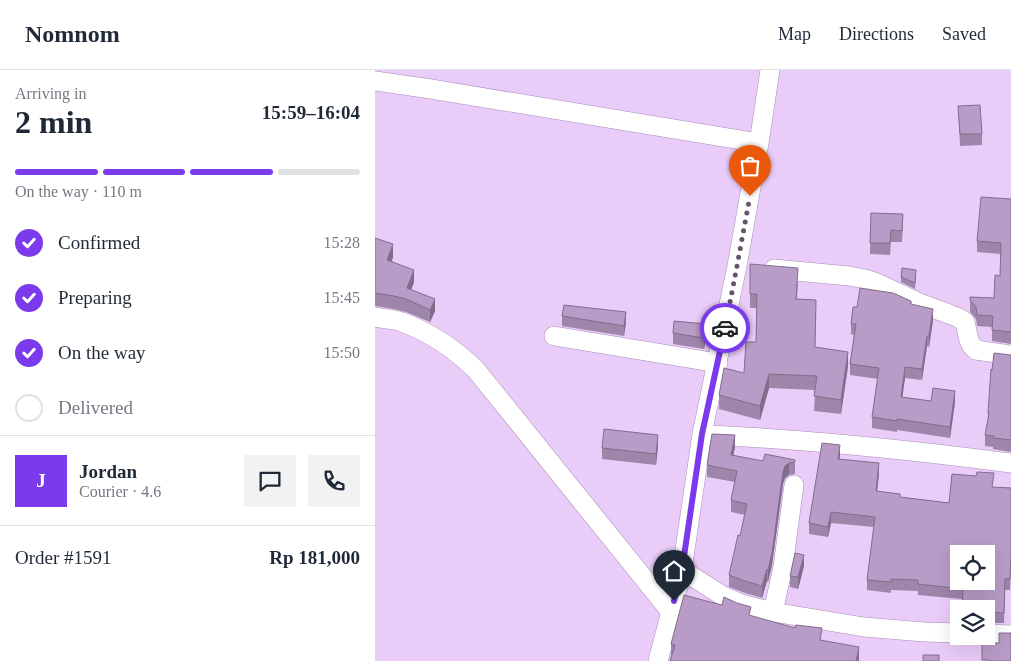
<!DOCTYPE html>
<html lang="en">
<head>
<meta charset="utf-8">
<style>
  body { margin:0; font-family:"Times New Roman",serif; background:#f2f2f3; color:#1f2937; height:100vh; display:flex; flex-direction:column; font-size:19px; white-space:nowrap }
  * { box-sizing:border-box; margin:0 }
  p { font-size:16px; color:#747a83 }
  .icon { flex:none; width:28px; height:28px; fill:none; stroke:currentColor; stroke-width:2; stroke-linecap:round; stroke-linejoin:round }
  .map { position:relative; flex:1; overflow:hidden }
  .panel { display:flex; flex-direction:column; background:#fff; width:375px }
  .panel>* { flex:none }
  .buttons { position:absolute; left:575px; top:475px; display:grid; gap:10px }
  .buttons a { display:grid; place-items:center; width:45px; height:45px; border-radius:0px; background:#fff; box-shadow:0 5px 20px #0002; font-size:25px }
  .pin { position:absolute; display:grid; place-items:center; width:42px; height:42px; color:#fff; margin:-51px -21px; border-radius:50% 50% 50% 0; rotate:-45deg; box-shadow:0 0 5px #0007 }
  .pin .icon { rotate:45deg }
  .courier { position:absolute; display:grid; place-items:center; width:50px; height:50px; margin:-25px; border:4px solid #7c3aed; border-radius:50%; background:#fff; color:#222; box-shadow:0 1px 6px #0007 }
  .headline em { font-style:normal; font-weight:700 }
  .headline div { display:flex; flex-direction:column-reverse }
  .headline { display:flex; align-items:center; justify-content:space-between; height:85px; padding:0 15px }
  h1 { font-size:32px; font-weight:700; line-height:38px }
  .bar { display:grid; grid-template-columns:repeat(4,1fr); gap:8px 5px; align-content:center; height:60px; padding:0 15px }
  .bar i { height:6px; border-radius:4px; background:#e0e1e3 }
  .bar .on { background:#7c3aed }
  .bar p { grid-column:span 4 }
  .line { display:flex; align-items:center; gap:12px; padding:0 15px; border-top:1px solid #e0e1e3 }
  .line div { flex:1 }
  .round { display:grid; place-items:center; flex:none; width:52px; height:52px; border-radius:0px; background:#f2f2f3 }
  ol { padding:0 15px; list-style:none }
  li { display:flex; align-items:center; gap:15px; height:55px }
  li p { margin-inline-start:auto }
  li .icon { padding:5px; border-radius:50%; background:#7c3aed; color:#fff; stroke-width:4 }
  li:last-child { color:#747a83 }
  li i { width:28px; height:28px; border:2px solid #e0e1e3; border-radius:50% }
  header { display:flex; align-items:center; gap:30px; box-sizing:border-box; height:70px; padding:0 25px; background:#fff; border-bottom:1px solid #e0e1e3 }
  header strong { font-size:24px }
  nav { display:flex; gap:28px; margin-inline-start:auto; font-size:18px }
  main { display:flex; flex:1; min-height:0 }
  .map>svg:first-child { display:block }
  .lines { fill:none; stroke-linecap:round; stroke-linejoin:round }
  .minor-casing { stroke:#a88cb6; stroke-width:20 }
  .minor { stroke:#fff; stroke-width:19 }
  .wall { fill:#9e86ab }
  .shaded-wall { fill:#816d8b }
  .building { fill:#b89cc7; stroke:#816d8b; fill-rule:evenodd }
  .done { stroke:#65536d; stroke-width:5; stroke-dasharray:0 9 }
  .route { stroke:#7c3aed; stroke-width:6 }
</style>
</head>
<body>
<header>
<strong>Nomnom</strong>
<nav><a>Map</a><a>Directions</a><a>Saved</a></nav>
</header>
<main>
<section class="panel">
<div class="headline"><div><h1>2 min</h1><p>Arriving in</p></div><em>15:59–16:04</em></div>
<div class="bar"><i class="on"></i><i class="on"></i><i class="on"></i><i></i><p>On the way · 110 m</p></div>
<ol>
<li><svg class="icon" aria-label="check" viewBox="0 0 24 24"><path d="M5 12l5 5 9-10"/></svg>Confirmed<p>15:28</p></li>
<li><svg class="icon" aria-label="check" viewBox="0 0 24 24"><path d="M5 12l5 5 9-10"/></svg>Preparing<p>15:45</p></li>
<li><svg class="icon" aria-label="check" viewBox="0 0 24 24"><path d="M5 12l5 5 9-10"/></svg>On the way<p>15:50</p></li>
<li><i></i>Delivered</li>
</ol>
<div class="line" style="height:90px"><b class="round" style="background:#7c3aed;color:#fff">J</b><div><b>Jordan</b><p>Courier · 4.6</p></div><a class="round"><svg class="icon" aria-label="chat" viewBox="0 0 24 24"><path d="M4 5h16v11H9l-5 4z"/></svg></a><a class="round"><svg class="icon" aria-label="phone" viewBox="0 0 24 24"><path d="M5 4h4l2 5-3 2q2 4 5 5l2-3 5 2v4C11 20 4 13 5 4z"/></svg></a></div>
<div class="line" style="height:65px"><div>Order #1591</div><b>Rp 181,000</b></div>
</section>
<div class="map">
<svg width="636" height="591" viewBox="0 0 636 591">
  <rect width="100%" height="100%" fill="#eaccf9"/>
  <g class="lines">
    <defs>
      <path id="minor" d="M0 11 56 19 384 73
        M399 199 474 206 490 209 502 213 547 234 574 244 584 248 590 252C593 262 592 274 601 280L636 285
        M0 247C9 249 18 249 27 252 56 263 79 278 101 300L296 542
        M179 266 343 293
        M336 365C436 370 536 380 636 393
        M307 500 348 526 366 534 398 542 489 557 549 562 584 563
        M398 542 408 497 419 415
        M611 564 636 565
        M283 591 307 500 327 364 362 196 384 73 395 0"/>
    </defs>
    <use href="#minor" class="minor-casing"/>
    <use href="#minor" class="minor"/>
  </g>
  <path class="wall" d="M583 36 607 64V75L585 76Z
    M636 129V274L617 271V257L602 256 601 249 595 242V227L619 228 625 206 626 184 602 182V171Z
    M496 143 528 155 527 172H516L515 185 495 184Z
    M0 168 18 187 17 191 39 212 36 220 60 241 55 252 31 242 19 239 0 236Z
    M541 206 540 219 526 212V207Z
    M423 213 422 229 441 244 440 277 473 296 466 344 439 341 440 320 394 318 385 350 344 339V325L369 303 381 272 382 238H375V224Z
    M536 234 558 250 554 277 552 276 547 310 530 308 527 327 556 331 580 332 575 368 522 360V362L497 358V347L503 309 475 305V294L479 265 476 264V254L482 237Z
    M187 246 251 252 249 266 187 256Z
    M298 263 331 266 329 279 298 274Z
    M636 285V382L618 379V377L610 376V365L613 352V343L617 300Z
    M283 376 281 395 227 389V378Z
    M360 377 358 385 388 391 420 390V404L414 405 410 408 408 414 397 495 393 512 392 511 387 528 370 523 354 517V505L365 466 370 445 356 442V430L360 412 332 407V395Z
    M465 386 464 389 504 404 502 421 525 427 574 433 619 417 636 418V499L635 520H630L629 553H611V539L587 529 543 525V521L516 520V523L492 520V510L499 457 456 453 453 467 434 464V453Z
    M429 496 423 519 415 517V506Z
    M376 546 447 570 484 588V591H295L297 586 296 585V574Z"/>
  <path class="shaded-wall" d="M18 174V187L12 202V190Z
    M39 200V212L32 231V218Z
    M60 229V241L55 252V240Z
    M558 239V250L554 277V266Z
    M251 242V252L249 266V256Z
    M331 254V266L329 279V268Z
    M552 266V276L547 310V299Z
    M473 282V296L466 344V330Z
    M530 297V308L526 338V327Z
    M394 304V318L385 350V336Z
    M580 321V332L575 368V357Z
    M283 365V376L281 395V384Z
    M360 365V377L356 397V385Z
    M465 375V386L463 400V389Z
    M414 393V405L410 408 408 414 397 495 393 512V500L408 402 410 396Z
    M504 393V404L501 432V421Z
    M456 442V453L453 467V457Z
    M429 485V496L423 519V507Z
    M392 499V511L387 528V516Z
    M484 577V591H481Z"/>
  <path class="building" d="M605 35 607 64H585L583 36Z
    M606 127 636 129V262L617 260 618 246 602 245 601 237 595 230V227L619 228 620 205 625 206 626 173 602 171Z
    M496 143 528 144 527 161 516 160 515 173H495Z
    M0 168 18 174 12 190 39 200 32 218 60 229 55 240 31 229 19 226 0 223Z
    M375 194 423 198 421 229 441 230 440 277 473 282 466 330 439 326 442 306 394 304 385 336 344 325 349 298 369 303 371 272H381L382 224H375Z
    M527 198 541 200 540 213 526 207Z
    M485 218 518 223 536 231V234L558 239 554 266H552L547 299 530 297 526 327 556 331 558 318 580 321 575 357 522 349V351L497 347 504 298 475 294 481 254H476L478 237H482Z
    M189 235 251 242 249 256 187 246Z
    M299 251 331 254 329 268 298 263Z
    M619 283 636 285V370L618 368 619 366 610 365 614 343H613L616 299 617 300Z
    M229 359 283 365 281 384 227 378Z
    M337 364 360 365 356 385 388 391 390 384 420 390V392L414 393 410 396 408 402 397 483 393 500 392 499 387 516 370 511 354 505 363 465 365 466 372 434 356 430 362 401 332 395Z
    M447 373 465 375 463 389 504 393 501 421 525 424V427L574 433 577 404 601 406 602 402 619 403 617 417 636 418V488L635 509H630L629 543 611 542V539H587L588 519 543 514V510L516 509V512L492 510 500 447 456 442 453 457 434 453ZM584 484H611V511H584Z
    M420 483 429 485 423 507 415 506Z
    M309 525 347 535 349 527 362 533 376 537 374 545 420 558 421 555 447 558 445 570 484 577 481 591H295L300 575 296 574Z
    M624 563H636V591H614V590H607V573H624Z
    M548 585H564V591H548Z"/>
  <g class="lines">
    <path class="done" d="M350 258 362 196 375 126"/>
    <path class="route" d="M299 531 307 500 327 364 350 258"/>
  </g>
</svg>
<div class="buttons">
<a><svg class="icon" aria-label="locate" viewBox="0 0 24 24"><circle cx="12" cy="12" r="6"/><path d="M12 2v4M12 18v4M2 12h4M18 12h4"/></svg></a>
<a><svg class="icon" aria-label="layers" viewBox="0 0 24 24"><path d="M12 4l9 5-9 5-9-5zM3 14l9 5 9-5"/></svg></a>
</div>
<div class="pin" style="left:375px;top:126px;background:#ea580c"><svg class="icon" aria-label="bag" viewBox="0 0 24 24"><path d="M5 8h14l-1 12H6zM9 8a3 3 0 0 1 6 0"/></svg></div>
<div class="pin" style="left:299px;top:531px;background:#1f2937"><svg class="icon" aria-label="home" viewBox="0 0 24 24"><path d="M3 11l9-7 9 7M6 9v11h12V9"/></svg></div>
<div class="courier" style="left:350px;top:258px"><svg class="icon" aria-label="car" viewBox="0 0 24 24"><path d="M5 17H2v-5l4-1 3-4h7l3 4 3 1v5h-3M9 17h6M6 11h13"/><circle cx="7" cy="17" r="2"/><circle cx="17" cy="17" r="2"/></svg></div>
</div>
</main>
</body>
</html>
